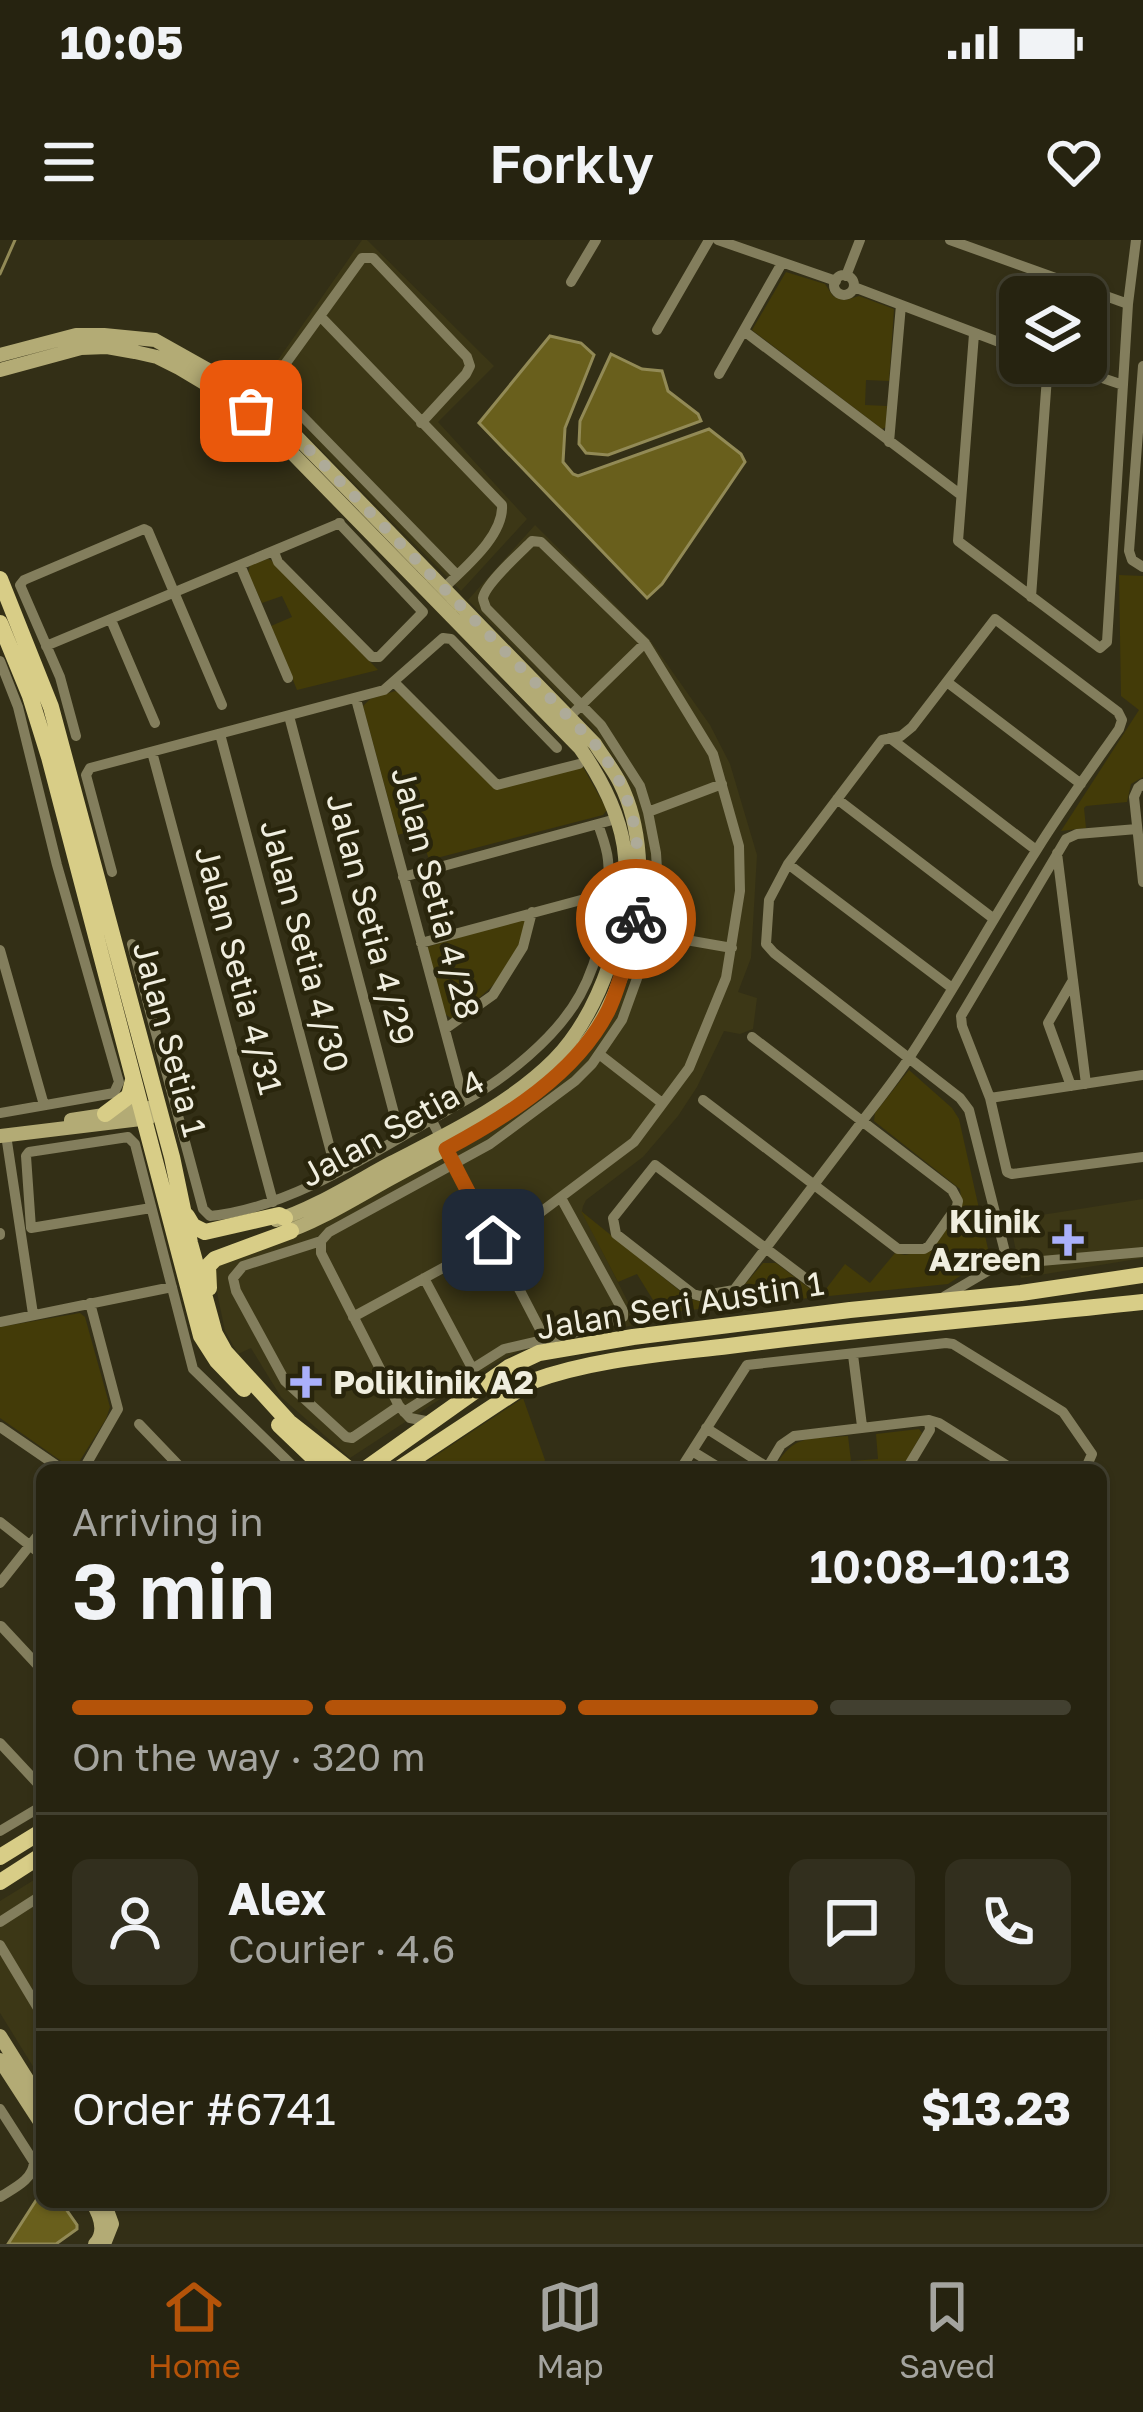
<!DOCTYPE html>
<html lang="en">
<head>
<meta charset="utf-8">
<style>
  body { margin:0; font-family:"Golos Text",sans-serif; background:#322f1e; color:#f1f3f6; height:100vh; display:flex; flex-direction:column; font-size:45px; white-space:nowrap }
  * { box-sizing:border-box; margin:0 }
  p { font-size:39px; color:#a4a49f }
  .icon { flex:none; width:66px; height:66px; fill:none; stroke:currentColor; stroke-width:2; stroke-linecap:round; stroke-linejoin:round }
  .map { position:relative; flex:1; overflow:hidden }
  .details { position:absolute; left:36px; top:1224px; width:1071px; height:744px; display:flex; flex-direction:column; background:#262310; border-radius:18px; box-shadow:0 3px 9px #0004,0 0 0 3px #424030 }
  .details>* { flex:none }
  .tools { position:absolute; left:999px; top:36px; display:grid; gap:24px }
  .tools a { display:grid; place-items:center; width:108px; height:108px; border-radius:18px; background:#262310; box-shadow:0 3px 9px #0004,0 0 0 3px #424030; font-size:60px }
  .pin { position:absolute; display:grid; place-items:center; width:102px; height:102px; color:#fff; margin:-51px; border-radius:24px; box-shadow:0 6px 18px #0006 }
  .courier { position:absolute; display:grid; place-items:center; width:120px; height:120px; margin:-60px; border:9px solid #b45309; border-radius:50%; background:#fff; color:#222; box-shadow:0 3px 15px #0007 }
  .head em { font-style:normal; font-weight:600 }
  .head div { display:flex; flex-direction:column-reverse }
  .head { display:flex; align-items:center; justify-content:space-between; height:204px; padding:0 36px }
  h1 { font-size:78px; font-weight:600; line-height:90px }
  .bar { display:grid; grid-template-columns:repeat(4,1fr); gap:18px 12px; align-content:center; height:144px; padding:0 36px }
  .bar i { height:15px; border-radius:9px; background:#424030 }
  .bar .on { background:#b45309 }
  .bar p { grid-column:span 4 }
  .line { display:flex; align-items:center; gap:30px; padding:0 36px; border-top:3px solid #424030 }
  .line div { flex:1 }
  .round { display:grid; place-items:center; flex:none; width:126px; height:126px; border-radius:18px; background:#322f1e }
  .status { display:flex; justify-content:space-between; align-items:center; height:84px; padding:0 60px; background:#262310; direction:ltr }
  .status svg { height:33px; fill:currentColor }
  header { display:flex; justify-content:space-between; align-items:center; height:156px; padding:0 36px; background:#262310; font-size:54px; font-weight:600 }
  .tabs { display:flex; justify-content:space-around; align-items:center; height:168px; border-top:3px solid #424030; background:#262310; font-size:33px; color:#a4a49f }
  .tabs a { display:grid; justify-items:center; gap:6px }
  .tabs .on { color:#b45309 }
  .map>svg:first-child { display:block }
  .built { fill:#3c3716 }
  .green { fill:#433b08 }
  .water { fill:#695f1c; stroke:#928a56; stroke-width:3 }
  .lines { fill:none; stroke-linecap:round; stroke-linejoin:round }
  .stream { stroke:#928a56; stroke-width:3 }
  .street { stroke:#837e5d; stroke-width:10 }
  .secondary { stroke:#b3ab75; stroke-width:14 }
  .primary { stroke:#d8cd87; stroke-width:16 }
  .done { stroke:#aeab99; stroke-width:12; stroke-dasharray:0 21.6 }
  .route { stroke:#b45309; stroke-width:15 }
  .poi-dot { fill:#aab0fb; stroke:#29250c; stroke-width:4.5 }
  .labels { text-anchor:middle; stroke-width:9; stroke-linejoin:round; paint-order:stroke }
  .street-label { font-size:33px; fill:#f0eedf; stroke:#29250c }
  .poi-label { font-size:33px; font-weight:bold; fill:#f0eedf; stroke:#29250c; text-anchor:end }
</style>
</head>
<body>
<div class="status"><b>10:05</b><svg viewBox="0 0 49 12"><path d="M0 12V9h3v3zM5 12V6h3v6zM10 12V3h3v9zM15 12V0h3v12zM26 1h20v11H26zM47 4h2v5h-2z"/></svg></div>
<header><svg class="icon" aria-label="menu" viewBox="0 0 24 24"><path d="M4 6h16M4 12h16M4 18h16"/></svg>Forkly<svg class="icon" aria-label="heart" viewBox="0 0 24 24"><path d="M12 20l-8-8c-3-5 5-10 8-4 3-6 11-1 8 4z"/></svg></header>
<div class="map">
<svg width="1143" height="2004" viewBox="0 0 1143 2004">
  <rect width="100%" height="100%" fill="#332f16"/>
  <path class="built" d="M362 0H367L494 126 438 182 527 279 461 351 259 147Z
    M535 285 650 400 710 485 730 524 757 615 751 718 738 752 757 758 753 789 740 794 724 791 697 847 678 876 643 917 586 960 583 966 582 971 639 1084 527 1107 494 1124 350 1218 281 1157 251 1108 238 1114 225 1091 213 1033 219 1021 304 993 322 979 485 895 561 838 612 774 639 698 644 676 647 619 634 557 621 528 593 489 468 360Z
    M1143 959V1018L1021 1038 1010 980Z
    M42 1635V1841L0 1773V1661Z"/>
  <path class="green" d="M786 32 825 44 833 56 840 59 846 60 859 56 894 69 889 141 866 140 865 165 887 166 886 187 882 189 752 90Z
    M268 319 271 320 378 430 297 450 271 386 292 377 282 356 262 363 248 333 250 325Z
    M1119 335 1143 336V537L1131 544 1127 562 1086 566 1084 568 1086 588 1061 591 1139 470 1121 456Z
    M395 451 400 453 493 547 583 527 607 570 603 575 429 620 419 588 398 595 363 466 370 459Z
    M525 678C527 722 484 756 452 779L445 774 427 707Z
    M909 830 952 868 959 879 988 1009 986 1019 948 1044 661 1073 637 1034 618 1042 581 971 690 1059 699 1061 735 1056 763 1023H776L813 1051 826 1049 845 1024 870 1043 895 1013 905 1015 930 1010 962 969 960 949 874 881 875 873Z
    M80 1073 85 1077 110 1167 106 1179 74 1230 0 1178V1087Z
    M523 1158 545 1220 539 1230H414Z
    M919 1189 922 1193 901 1230H773C795 1192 808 1200 848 1196L851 1221 878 1219 876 1194Z"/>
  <path class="water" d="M550 96 581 103 594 115 565 188 563 222 573 234 578 236 709 189 741 214 745 222 662 344 647 358 479 183Z
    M611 114 642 129 662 131 668 151 698 174 701 181 608 215 586 213 579 204 580 181Z
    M42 1951V1962H61L77 1985V1989L56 2004H8Z"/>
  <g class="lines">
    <path class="stream" d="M0 34 15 0"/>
    <path class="street" d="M718 0 836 41
      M950 0 1128 64
      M834 45a10 10 0 1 1 20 0a10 10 0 1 1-20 0Z
      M846 36 860 0
      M571 42 596 0
      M854 47 1020 110
      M320 76 502 265C504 296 464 328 444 348
      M657 90 709 0
      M744 91 961 255
      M974 94 958 301 1100 408 1107 402 1128 64 1136 0
      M1058 123 1123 145
      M1143 126 1129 311 1132 320 1143 327
      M719 134 782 23
      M271 144 457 335
      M257 163 362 18H373L467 117 470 126 466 134 421 183
      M889 202 901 65
      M274 312 278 322 372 417H379L423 372 339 283
      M240 325 288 438
      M1031 357 1048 123
      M111 380 155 483
      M46 406 340 283
      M0 421 18 467 57 625 119 842 114 853 0 873
      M394 442 497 545 579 524
      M947 442 1081 544
      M356 459 464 861
      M289 476 400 896
      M566 480 645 403
      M220 494 336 931
      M76 496 60 437 20 345 24 340 144 289 148 291 222 465
      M890 498 1036 610
      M152 512 273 962
      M1143 544 1138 548 1134 557 1143 642
      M837 559 994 679
      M648 572 722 544
      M1137 589 1077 594 1066 599 961 776 962 786 990 858 1007 932 1012 934 1143 917
      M1057 613 1086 844
      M788 624 952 748
      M112 632 86 535 90 528 384 450 443 398 451 399 557 508
      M403 637 616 579
      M629 690 732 708
      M421 703 607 653
      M132 704 203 969 210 976C296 968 389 902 464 861 505 839 557 797 580 755 600 719 612 661 608 620 607 608 602 596 598 584
      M0 710 44 865
      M445 789 493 755 523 707 532 672
      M599 814 662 863
      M1071 846 1048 783 1073 740
      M990 858 1143 835
      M703 860 898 1009H924L929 1006 957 966 958 961 952 950 752 797
      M431 879 544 1097
      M6 895 33 1074
      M151 968 31 988 26 916 29 912 128 897 135 904 193 1129 297 1230
      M0 993V995
      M321 1001V1013L399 1166 410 1178 431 1182
      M424 1038 472 1128
      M817 1047 655 925 613 978 616 994 693 1054 700 1056 734 1050C773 999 812 948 851 896 871 869 893 843 911 815 955 748 993 678 1036 611 1062 569 1091 529 1119 489L1122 480 1118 472 995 379 912 487 901 496 882 500 788 624 769 660 766 704 774 713 960 858 969 870 1008 1024
      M945 1056 993 1028 1008 1024 1143 1012
      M353 1077 529 981 634 902 689 828 726 738 740 651 739 606 713 514 645 403 541 302 532 301C521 312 485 344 483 358 483 361 485 364 486 368L601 485 640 546 648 572 656 613 658 646 653 694 622 780 592 824 575 841 490 904 329 992 321 1001 243 1026 233 1038 236 1051 285 1141 346 1197 352 1198 399 1166
      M0 1082 172 1047
      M853 1115 862 1186
      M404 1172 504 1109 586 1090 623 1077V1071L561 958
      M139 1184 183 1230
      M0 1187 63 1230
      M706 1188 767 1227
      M692 1211 723 1230
      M83 1230 118 1169 90 1063
      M680 1230 747 1125 946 1103 953 1104 1063 1172 1092 1214 1085 1230
      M766 1230 781 1205 794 1196 929 1180 939 1183 1014 1230
      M906 1230 930 1190 929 1180
      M0 1282 42 1315
      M0 1343 42 1290
      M1 1386 42 1430
      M0 1503 42 1548
      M0 1591 42 1566
      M0 1682 42 1655
      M0 1705 42 1775
      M0 1869 34 1922C33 1940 14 1948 0 1957"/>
    <path class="secondary" d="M0 115 76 95H104L155 100 260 159 595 504C603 517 613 529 620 543 663 629 631 769 560 832 511 875 454 905 397 935 365 952 315 984 282 993
      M0 130 81 108 107 107 135 112 157 117 179 128 251 171 580 508C602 540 622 577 625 617 631 682 600 773 554 820 509 865 447 894 391 923 359 940 310 971 276 980
      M71 880 150 868
      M0 896 149 878
      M0 1796 42 1863
      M0 1820 42 1885
      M92 1962C100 1975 107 1992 95 2004
      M104 1962 112 1984 104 2004"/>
    <path class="primary" d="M0 339 51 467 172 917 190 1003 215 1094 225 1112 289 1182 350 1230
      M0 383 30 456 49 517 201 1096 217 1121 244 1149
      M105 874 129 856 133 840
      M187 976 193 986 205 992 279 975 285 978
      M209 1048 208 1026 215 1019 291 991
      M279 1185 326 1230
      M364 1230 509 1127 539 1113 633 1097 850 1070 1021 1053 1143 1035
      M397 1230 530 1142C592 1119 663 1114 729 1106 867 1088 1005 1077 1143 1062
      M0 1617 42 1591
      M0 1642 42 1615"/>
  </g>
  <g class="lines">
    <path class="done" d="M251 171 260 159 595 504C604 517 615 530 621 545 641 587 640 634 636 679"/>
    <path class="route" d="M493 1000 446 909C506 877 576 834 608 771 620 746 626 717 634 690L636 679"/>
  </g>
  <g class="poi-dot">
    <path d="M1062 982h12v12h12v12h-12v12h-12v-12h-12v-12h12z"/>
    <path d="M300 1124h12v12h12v12h-12v12h-12v-12h-12v-12h12z"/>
  </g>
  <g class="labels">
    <g class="street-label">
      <text transform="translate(436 653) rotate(75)" y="12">Jalan Setia 4/28</text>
      <text transform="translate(371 679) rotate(75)" y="12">Jalan Setia 4/29</text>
      <text transform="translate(305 706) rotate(75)" y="12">Jalan Setia 4/30</text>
      <text transform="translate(239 730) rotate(75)" y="12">Jalan Setia 4/31</text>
      <text transform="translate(170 799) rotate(75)" y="12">Jalan Setia 1</text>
      <text transform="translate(392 888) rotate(-29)" y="12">Jalan Setia 4</text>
      <text transform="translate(680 1065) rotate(-9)" y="12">Jalan Seri Austin 1</text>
    </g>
    <g class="poi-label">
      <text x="1041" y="993">Klinik<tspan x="1041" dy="38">Azreen</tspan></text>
      <text x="333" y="1154" text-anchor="start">Poliklinik A2</text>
    </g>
  </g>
</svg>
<div class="tools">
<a><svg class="icon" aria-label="layers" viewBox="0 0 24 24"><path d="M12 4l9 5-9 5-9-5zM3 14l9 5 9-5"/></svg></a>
</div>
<div class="pin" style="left:251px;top:171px;background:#ea580c"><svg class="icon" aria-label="bag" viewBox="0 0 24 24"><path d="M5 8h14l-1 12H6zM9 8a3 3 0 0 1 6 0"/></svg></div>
<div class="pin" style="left:493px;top:1000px;background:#1f2937"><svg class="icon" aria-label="home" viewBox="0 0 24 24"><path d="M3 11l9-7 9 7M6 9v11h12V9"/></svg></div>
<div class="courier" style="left:636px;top:679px"><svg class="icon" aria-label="bike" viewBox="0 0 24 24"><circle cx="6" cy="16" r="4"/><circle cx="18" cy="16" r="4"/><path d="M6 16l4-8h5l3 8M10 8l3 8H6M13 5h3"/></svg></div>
<section class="details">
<div class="head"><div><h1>3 min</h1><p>Arriving in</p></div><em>10:08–10:13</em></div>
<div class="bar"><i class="on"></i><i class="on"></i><i class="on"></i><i></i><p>On the way · 320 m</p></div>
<div class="line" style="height:216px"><a class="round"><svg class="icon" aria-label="person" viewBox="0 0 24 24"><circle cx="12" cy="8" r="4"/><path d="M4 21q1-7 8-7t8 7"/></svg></a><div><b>Alex</b><p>Courier · 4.6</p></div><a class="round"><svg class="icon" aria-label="chat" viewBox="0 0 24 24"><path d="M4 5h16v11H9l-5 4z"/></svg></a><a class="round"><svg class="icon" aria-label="phone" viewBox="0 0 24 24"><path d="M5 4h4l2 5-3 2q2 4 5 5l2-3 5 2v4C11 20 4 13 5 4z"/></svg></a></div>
<div class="line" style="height:156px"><div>Order #6741</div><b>$13.23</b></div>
</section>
</div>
<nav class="tabs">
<a class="on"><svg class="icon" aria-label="home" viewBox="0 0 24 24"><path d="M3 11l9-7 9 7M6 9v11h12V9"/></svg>Home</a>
<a><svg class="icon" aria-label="map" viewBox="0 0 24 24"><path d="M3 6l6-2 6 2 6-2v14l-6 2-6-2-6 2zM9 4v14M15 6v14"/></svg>Map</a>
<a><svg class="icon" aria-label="saved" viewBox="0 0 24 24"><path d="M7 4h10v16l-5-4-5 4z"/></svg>Saved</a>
</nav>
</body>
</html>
